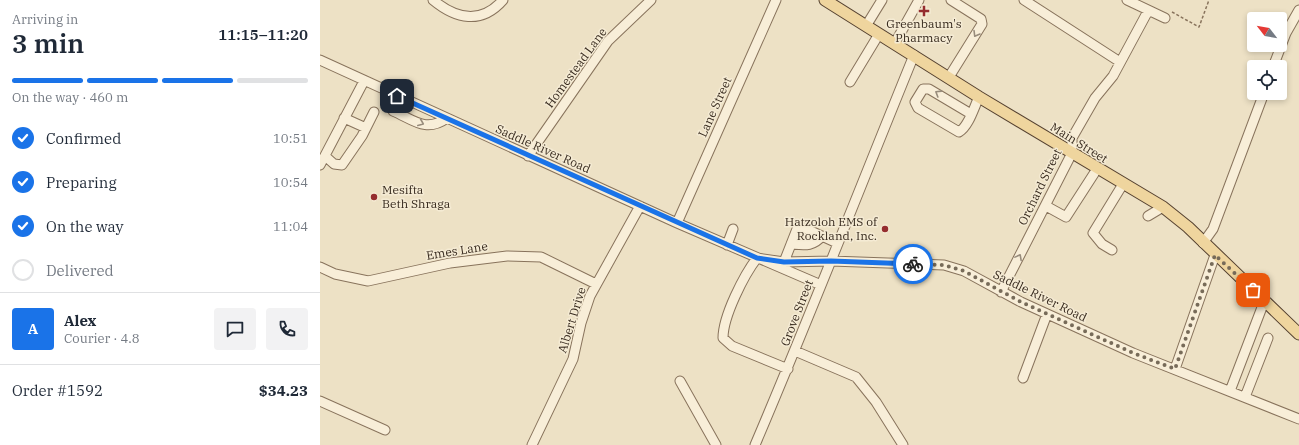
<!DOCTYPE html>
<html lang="en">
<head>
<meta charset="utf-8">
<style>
  body { margin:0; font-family:"IBM Plex Serif",serif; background:#f2f2f3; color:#1f2937; height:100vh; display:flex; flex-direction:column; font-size:15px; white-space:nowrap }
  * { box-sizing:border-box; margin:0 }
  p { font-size:13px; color:#747a83 }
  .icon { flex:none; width:22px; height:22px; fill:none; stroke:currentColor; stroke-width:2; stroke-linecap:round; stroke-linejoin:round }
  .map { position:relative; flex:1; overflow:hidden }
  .details { display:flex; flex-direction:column; background:#fff; width:320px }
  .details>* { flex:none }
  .needle { width:26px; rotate:301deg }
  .buttons { position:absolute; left:927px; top:12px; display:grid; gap:8px }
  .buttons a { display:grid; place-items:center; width:40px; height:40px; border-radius:4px; background:#fff; box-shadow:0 2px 6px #0003; font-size:20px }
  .pin { position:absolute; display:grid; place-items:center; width:34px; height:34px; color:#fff; margin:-17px; border-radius:8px; box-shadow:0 2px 6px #0006 }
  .courier { position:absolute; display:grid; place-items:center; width:40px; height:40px; margin:-20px; border:3px solid #1a73e8; border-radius:50%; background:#fff; color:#222; box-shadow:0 1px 5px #0007 }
  .head em { font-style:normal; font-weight:600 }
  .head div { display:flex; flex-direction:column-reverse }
  .head { display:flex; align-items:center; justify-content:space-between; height:68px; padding:0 12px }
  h1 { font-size:26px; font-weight:600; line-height:30px }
  .bar { display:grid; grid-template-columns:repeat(4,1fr); gap:6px 4px; align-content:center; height:48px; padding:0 12px }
  .bar i { height:5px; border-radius:3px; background:#e0e1e3 }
  .bar .current { background:#1a73e8 }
  .bar p { grid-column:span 4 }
  .line { display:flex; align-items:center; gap:10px; padding:0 12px; border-top:1px solid #e0e1e3 }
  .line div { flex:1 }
  .round { display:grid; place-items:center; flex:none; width:42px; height:42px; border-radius:4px; background:#f2f2f3 }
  ol { padding:0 12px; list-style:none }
  li { display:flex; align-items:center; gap:12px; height:44px }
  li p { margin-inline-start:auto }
  li .icon { padding:4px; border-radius:50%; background:#1a73e8; color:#fff; stroke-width:4 }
  li:last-child { color:#747a83 }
  li i { width:22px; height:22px; border:2px solid #e0e1e3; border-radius:50% }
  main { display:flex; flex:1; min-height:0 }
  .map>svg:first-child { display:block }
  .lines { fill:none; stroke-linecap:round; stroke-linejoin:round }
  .minor-casing { stroke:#88735c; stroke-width:11 }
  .major-casing { stroke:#554130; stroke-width:13 }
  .path { stroke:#88735c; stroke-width:1.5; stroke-dasharray:3 2; stroke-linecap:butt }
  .minor { stroke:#f8eed8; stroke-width:9 }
  .major { stroke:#efd59e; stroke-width:11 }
  .oneway { stroke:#988c7c }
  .done { stroke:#776b59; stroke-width:4; stroke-dasharray:0 7.2 }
  .route { stroke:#1a73e8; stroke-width:5 }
  .poi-dot { fill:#952d2f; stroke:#f5ebd4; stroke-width:1.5 }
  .labels { text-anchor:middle; stroke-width:3; stroke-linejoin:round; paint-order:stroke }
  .poi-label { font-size:12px; fill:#382b1f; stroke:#f5ebd4 }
  .street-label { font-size:12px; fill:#382b1f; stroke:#f5ebd4 }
</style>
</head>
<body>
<main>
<section class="details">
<div class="head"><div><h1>3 min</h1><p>Arriving in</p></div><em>11:15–11:20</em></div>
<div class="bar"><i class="current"></i><i class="current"></i><i class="current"></i><i></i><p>On the way · 460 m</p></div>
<ol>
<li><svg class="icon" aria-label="check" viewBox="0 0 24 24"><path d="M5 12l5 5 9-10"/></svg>Confirmed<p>10:51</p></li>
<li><svg class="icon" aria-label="check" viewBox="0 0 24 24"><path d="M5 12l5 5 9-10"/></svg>Preparing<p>10:54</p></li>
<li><svg class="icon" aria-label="check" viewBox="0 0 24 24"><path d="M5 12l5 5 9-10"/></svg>On the way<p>11:04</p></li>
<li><i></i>Delivered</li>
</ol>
<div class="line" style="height:72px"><b class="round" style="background:#1a73e8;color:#fff">A</b><div><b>Alex</b><p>Courier · 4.8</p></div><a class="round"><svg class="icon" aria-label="chat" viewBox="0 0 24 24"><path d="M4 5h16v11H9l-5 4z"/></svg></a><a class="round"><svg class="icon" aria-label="phone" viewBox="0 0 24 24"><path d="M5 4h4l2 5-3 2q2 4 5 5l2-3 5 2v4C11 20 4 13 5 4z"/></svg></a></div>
<div class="line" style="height:52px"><div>Order #1592</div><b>$34.23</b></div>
</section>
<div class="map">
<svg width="979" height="445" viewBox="0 0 979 445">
  <rect width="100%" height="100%" fill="#ede1c5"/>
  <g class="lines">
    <defs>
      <path id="minor" d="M113 0C136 19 161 25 183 0
        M704 0 800 62
        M807 0 845 18
        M546 26 562 0
        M575 43 599 0
        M0 60 357 223 501 285
        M953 67 966 33 979 10
        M629 77 662 24 661 19 631 0
        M530 82 559 34
        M64 90 73 111C94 120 106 133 127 118
        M651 114 609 89H603L595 102 598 108 639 132C649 126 654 107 659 97
        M24 118 46 128
        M5 156 14 164 22 165 42 136 54 112
        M208 156 288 41 331 0
        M0 165 44 81
        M726 206 746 217 777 169
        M828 216 843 207
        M357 223 456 0
        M883 243 893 229 944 93
        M471 244C484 245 493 247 502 236
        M407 245 413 229
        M792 250 782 244 773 233 803 184
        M464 262 477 229 480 226 517 243
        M0 267 15 274 48 281 130 263 187 256 221 257 276 284
        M681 292 752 153V138L775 98 793 76 828 11
        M475 351 536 377 556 402 583 445
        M468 369 412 346 403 338C403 316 424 275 437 258L464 262 511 261 624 265 644 271 701 302 813 353 979 419
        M855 369 895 255
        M703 378 727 314
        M360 381 396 445
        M910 391 944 302
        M925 397 948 338
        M0 401 65 430
        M212 445 253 359 261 323 270 296 320 206
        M435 445C490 316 541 185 594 55"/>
      <path id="major" d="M505 0 659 97 843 207 868 227 979 334"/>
    </defs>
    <use href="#minor" class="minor-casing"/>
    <use href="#major" class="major-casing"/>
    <path class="path" d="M852 12 879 27 889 0"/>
    <use href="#minor" class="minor"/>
    <use href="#major" class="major"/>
  </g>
  <defs><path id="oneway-chevron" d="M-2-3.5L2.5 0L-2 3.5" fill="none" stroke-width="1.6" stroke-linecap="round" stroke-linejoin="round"/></defs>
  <g class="oneway">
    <use href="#oneway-chevron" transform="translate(656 34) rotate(121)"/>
    <use href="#oneway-chevron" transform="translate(618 93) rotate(-148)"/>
    <use href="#oneway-chevron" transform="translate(101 123) rotate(23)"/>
    <use href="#oneway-chevron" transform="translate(699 257) rotate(-62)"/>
  </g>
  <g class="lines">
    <path class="done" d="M593 264 624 265 644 271 701 302 813 353 855 369 895 255 933 290"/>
    <path class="route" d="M77 96 437 258 464 262 511 261 593 264"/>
  </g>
  <g class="poi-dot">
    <path d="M602 5h4v4h4v4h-4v4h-4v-4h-4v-4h4z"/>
    <circle cx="54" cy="197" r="4"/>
    <circle cx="565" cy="229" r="4"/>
  </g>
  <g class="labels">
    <g class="poi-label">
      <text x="604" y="28">Greenbaum's<tspan x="604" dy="14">Pharmacy</tspan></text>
      <text x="62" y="194" text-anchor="start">Mesifta<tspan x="62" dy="14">Beth Shraga</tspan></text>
      <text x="557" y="226" text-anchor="end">Hatzoloh EMS of<tspan x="557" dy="14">Rockland, Inc.</tspan></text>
    </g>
    <g class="street-label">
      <text transform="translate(256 68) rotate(-54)" y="4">Homestead Lane</text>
      <text transform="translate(395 107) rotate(-66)" y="4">Lane Street</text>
      <text transform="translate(759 143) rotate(32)" y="4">Main Street</text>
      <text transform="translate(223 149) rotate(24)" y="4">Saddle River Road</text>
      <text transform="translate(720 187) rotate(-64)" y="4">Orchard Street</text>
      <text transform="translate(137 251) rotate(-9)" y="4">Emes Lane</text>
      <text transform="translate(720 296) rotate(26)" y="4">Saddle River Road</text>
      <text transform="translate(477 313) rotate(-69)" y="4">Grove Street</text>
      <text transform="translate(252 320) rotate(-73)" y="4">Albert Drive</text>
    </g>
  </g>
</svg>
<div class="buttons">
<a><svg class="needle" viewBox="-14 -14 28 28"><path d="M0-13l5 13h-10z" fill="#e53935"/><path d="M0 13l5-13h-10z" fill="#747a83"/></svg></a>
<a><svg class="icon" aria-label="locate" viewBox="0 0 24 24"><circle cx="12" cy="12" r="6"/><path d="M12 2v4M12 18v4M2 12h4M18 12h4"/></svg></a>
</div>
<div class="pin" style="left:933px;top:290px;background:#ea580c"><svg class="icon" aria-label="bag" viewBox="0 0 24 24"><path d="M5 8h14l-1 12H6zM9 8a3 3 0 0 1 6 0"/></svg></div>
<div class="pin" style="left:77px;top:96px;background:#1f2937"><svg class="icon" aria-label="home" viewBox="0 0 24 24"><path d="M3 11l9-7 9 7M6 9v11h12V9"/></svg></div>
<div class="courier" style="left:593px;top:264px"><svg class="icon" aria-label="bike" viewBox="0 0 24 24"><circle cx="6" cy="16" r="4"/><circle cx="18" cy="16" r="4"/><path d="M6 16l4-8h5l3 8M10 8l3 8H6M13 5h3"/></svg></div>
</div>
</main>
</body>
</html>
